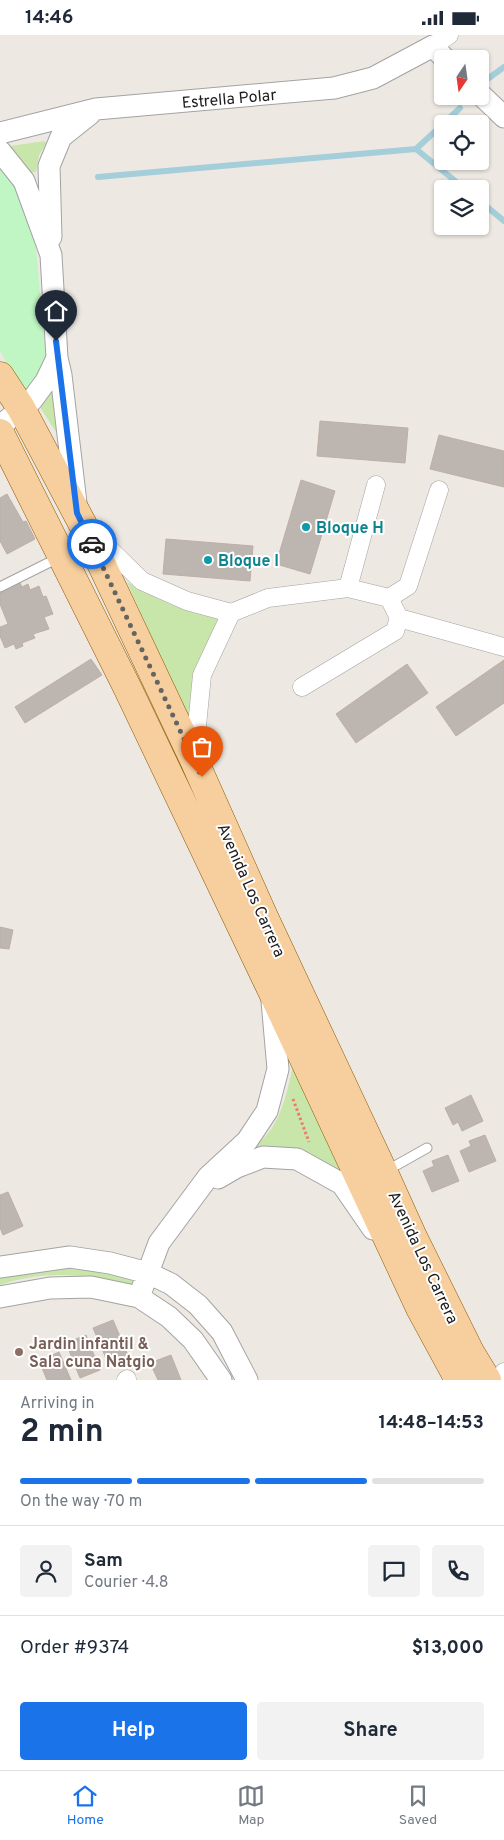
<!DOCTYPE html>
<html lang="en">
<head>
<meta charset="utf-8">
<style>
  body { margin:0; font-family:Overpass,sans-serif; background:#f2f2f3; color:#1f2937; height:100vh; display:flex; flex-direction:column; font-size:19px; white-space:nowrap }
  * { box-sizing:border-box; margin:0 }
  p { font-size:16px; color:#747a83 }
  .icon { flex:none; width:28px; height:28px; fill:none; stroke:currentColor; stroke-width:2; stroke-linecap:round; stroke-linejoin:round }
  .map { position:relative; height:1345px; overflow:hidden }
  .drawer { display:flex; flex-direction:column; background:#fff; flex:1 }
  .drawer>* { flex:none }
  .needle { width:32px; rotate:193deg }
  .fabs { position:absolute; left:434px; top:15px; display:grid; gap:10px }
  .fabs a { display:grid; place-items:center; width:55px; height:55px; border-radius:5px; background:#fff; box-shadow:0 1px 4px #0004; font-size:25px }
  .pin { position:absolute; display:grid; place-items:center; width:42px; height:42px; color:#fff; margin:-51px -21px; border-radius:50% 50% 50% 0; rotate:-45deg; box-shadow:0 0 5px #0007 }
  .pin .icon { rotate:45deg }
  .courier { position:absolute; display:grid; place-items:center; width:50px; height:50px; margin:-25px; border:4px solid #1a73e8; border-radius:50%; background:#fff; color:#222; box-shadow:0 1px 6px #0007 }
  .headline em { font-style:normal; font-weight:700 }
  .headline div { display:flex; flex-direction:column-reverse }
  .headline { display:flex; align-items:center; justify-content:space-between; height:85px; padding:0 20px }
  h1 { font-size:32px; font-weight:700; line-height:38px }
  .bar { display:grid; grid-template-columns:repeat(4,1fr); gap:8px 5px; align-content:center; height:60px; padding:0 20px }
  .bar i { height:6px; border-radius:4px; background:#e0e1e3 }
  .bar .selected { background:#1a73e8 }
  .bar p { grid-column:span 4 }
  .line { display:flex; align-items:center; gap:12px; padding:0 20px; border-top:1px solid #e0e1e3 }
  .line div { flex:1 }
  .round { display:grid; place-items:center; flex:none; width:52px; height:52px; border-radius:5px; background:#f2f2f3 }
  .button { display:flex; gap:10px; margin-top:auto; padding:10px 20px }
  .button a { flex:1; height:58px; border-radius:5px; background:#1a73e8; color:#fff; font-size:20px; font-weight:700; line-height:58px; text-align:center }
  .button a+a { background:#f2f2f3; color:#1f2937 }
  .status { display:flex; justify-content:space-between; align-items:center; height:35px; padding:0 25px; background:#fff; direction:ltr }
  .status svg { height:14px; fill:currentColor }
  .tabs { display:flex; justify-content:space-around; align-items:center; height:70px; border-top:1px solid #e0e1e3; background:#fff; font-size:14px; color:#747a83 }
  .tabs a { display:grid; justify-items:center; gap:2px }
  .tabs .selected { color:#1a73e8 }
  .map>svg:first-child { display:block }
  .grass { fill:#c8e5aa }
  .park { fill:#c0f6c3 }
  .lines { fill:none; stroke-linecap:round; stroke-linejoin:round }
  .stream { stroke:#a4ced9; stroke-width:6 }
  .building { fill:#bdb5af; stroke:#beafa5 }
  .service-casing { stroke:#a3a3a3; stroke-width:11 }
  .minor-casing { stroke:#a3a3a3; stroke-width:19 }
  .tertiary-casing { stroke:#a3a3a3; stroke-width:23 }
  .primary-casing { stroke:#8d5d07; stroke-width:29 }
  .path { stroke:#f2786e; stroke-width:3; stroke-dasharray:2.5 2.5; stroke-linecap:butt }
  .service { stroke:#fff; stroke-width:9 }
  .minor { stroke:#fff; stroke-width:18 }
  .tertiary { stroke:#fff; stroke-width:21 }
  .primary { stroke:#f7ce9d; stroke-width:28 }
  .done { stroke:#656461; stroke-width:5; stroke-dasharray:0 9 }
  .route { stroke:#1a73e8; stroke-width:6 }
  .culture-dot { fill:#0f9aa8; stroke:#fff; stroke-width:2 }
  .education-dot { fill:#8d6e63; stroke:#fff; stroke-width:2 }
  .labels { text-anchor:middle; stroke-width:4; stroke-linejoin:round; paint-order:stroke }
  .street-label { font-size:16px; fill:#1c1c1c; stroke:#fff }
  .culture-label { font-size:16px; font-weight:bold; fill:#0d838f; stroke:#fff; text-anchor:start }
  .education-label { font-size:16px; font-weight:bold; fill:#785e54; stroke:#fff; text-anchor:start }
</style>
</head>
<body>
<div class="status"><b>14:46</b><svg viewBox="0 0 49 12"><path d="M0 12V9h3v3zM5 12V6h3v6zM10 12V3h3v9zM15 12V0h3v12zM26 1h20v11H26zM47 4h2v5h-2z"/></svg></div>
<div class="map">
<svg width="504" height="1345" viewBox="0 0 504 1345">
  <rect width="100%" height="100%" fill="#ede9e2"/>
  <path class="grass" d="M45 106 46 109 39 120 36 137 31 138 18 121 8 115 10 111Z
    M51 350 60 394 56 397 38 369Z
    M127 547C158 564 184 579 221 583L194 652 188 684Z
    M294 1027 341 1136 316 1123 245 1118C253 1111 263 1105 269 1097 284 1077 288 1051 294 1027Z
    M71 1230 102 1235 133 1245 131 1251C88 1238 42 1235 0 1250V1243L41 1233Z"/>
  <path class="park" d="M0 131 21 152 34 191 46 323 43 343 26 356 16 345 0 316Z"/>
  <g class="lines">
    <path class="stream" d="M489 43 504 32
      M443 89 460 73
      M416 114 465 154
      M98 142 416 114 442 90
      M480 166 504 186"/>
  </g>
  <path class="building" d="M320 386 408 393 405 428 317 421Z
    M439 400 504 416V452L430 434Z
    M301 445 335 456 310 539 276 529Z
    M7 459 23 487 26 486 35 504 7 519 0 506V463Z
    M166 504 253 511 250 546 163 539Z
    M20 548 22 552 28 549 30 555 39 551 43 562 46 561 53 579 44 582 49 594 33 599 35 603 22 608 23 611 16 614 14 609 5 613 0 601V592L8 589 0 569V555Z
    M91 624 102 640 25 688 15 672Z
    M504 625V668L456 701 436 672Z
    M407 629 428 658 356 708 336 679Z
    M0 892 13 895 9 914 0 913Z
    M471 1060 483 1086 462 1096 458 1087 453 1090 445 1073Z
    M485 1100 496 1126 469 1137 460 1116 471 1111 469 1106Z
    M448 1120 459 1146 432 1157 423 1136 434 1131 432 1126Z
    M8 1157 23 1191 3 1200 0 1193V1160Z
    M113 1285 128 1320 108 1328 93 1293Z
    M86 1300 100 1335 80 1343 66 1308Z
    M59 1317 71 1345H47L39 1326Z
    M171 1320 181 1345H158L150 1328Z"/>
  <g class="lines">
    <defs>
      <path id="service" d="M0 552 60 522
        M386 1136 427 1113"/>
      <path id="minor" d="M433 11 449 0
        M92 497 142 546 187 566 231 578
        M348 553 376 450
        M389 563 408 551 439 455
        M231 578 268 563 348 553 389 563 399 583 504 612
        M302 652 395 596 399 583
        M194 721 202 640 231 578
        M126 1345 127 1344
        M499 1345 504 1337"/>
      <path id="tertiary" d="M480 59 504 82
        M0 98 96 74 334 53 373 43 433 11 445 24
        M0 116 24 146 51 220 57 323 61 340 76 468
        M51 202 49 131 61 102 90 79
        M0 391 32 365 46 346 57 323
        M218 1143 237 1132 263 1122 297 1124 342 1149 373 1194
        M0 1232 70 1222 110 1228 148 1238 171 1249 198 1270 222 1297 247 1345
        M0 1262 50 1253 91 1252 139 1262 169 1282 193 1305 221 1345
        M139 1262 159 1208 208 1142 247 1106 267 1076 278 1034 272 966"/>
      <path id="primary" d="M0 341 21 373 82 488 194 725 264 882 384 1138 413 1202 470 1317 487 1345
        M0 398 127 652 272 956 420 1273 459 1345"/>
    </defs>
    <use href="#service" class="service-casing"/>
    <use href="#minor" class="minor-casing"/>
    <use href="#tertiary" class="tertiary-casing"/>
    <use href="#primary" class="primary-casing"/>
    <path class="path" d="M293 1064 309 1107"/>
    <use href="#service" class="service"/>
    <use href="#minor" class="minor"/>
    <use href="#tertiary" class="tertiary"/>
    <use href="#primary" class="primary"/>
  </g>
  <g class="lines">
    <path class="done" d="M92 509 202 742"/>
    <path class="route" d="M56 306 77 478 92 509"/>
  </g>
  <g class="culture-dot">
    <circle cx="306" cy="492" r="5"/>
    <circle cx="208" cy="525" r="5"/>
  </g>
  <circle class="education-dot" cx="19" cy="1317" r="5"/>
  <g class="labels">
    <g class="street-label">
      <text transform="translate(229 63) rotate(-5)" y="6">Estrella Polar</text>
      <text transform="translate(252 855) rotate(66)" y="6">Avenida Los Carrera</text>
      <text transform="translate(424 1222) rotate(65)" y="6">Avenida Los Carrera</text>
    </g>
    <g class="culture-label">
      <text x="316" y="498">Bloque H</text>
      <text x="218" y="531">Bloque I</text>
    </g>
    <g class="education-label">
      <text x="29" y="1314">Jardin infantil &amp;<tspan x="29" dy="18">Sala cuna Natgio</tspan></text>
    </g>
  </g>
</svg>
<div class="fabs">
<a><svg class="needle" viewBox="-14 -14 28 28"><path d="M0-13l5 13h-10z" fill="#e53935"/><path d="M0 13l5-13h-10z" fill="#747a83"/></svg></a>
<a><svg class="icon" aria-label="locate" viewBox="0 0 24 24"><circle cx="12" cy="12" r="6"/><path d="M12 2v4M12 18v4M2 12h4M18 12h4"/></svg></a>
<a><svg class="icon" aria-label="layers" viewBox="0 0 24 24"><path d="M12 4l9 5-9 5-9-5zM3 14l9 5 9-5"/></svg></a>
</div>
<div class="pin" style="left:202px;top:742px;background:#ea580c"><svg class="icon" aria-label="bag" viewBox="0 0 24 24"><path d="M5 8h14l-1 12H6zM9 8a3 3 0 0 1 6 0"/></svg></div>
<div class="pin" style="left:56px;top:306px;background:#1f2937"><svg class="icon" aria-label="home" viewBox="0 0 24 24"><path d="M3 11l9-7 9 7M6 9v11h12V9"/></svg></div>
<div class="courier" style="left:92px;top:509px"><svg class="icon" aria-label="car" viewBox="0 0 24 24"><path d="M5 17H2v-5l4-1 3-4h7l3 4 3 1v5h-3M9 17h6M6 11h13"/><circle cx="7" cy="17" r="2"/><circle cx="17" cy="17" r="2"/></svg></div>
</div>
<section class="drawer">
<div class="headline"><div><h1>2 min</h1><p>Arriving in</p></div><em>14:48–14:53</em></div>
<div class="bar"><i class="selected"></i><i class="selected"></i><i class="selected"></i><i></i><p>On the way · 70 m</p></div>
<div class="line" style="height:90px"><a class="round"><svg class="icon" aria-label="person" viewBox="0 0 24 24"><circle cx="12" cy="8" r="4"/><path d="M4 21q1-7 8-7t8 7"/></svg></a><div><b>Sam</b><p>Courier · 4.8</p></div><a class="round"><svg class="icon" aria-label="chat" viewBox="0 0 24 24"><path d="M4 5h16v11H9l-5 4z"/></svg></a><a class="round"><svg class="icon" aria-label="phone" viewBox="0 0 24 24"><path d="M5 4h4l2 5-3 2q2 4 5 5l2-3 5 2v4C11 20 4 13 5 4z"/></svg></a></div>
<div class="line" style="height:65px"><div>Order #9374</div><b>$13,000</b></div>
<div class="button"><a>Help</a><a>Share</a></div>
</section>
<nav class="tabs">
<a class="selected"><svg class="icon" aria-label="home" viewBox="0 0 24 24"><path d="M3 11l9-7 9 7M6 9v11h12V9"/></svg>Home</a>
<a><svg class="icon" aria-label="map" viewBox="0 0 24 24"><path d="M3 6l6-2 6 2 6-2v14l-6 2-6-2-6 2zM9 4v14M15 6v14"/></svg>Map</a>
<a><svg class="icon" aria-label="saved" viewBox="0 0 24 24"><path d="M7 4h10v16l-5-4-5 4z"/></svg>Saved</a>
</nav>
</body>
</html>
